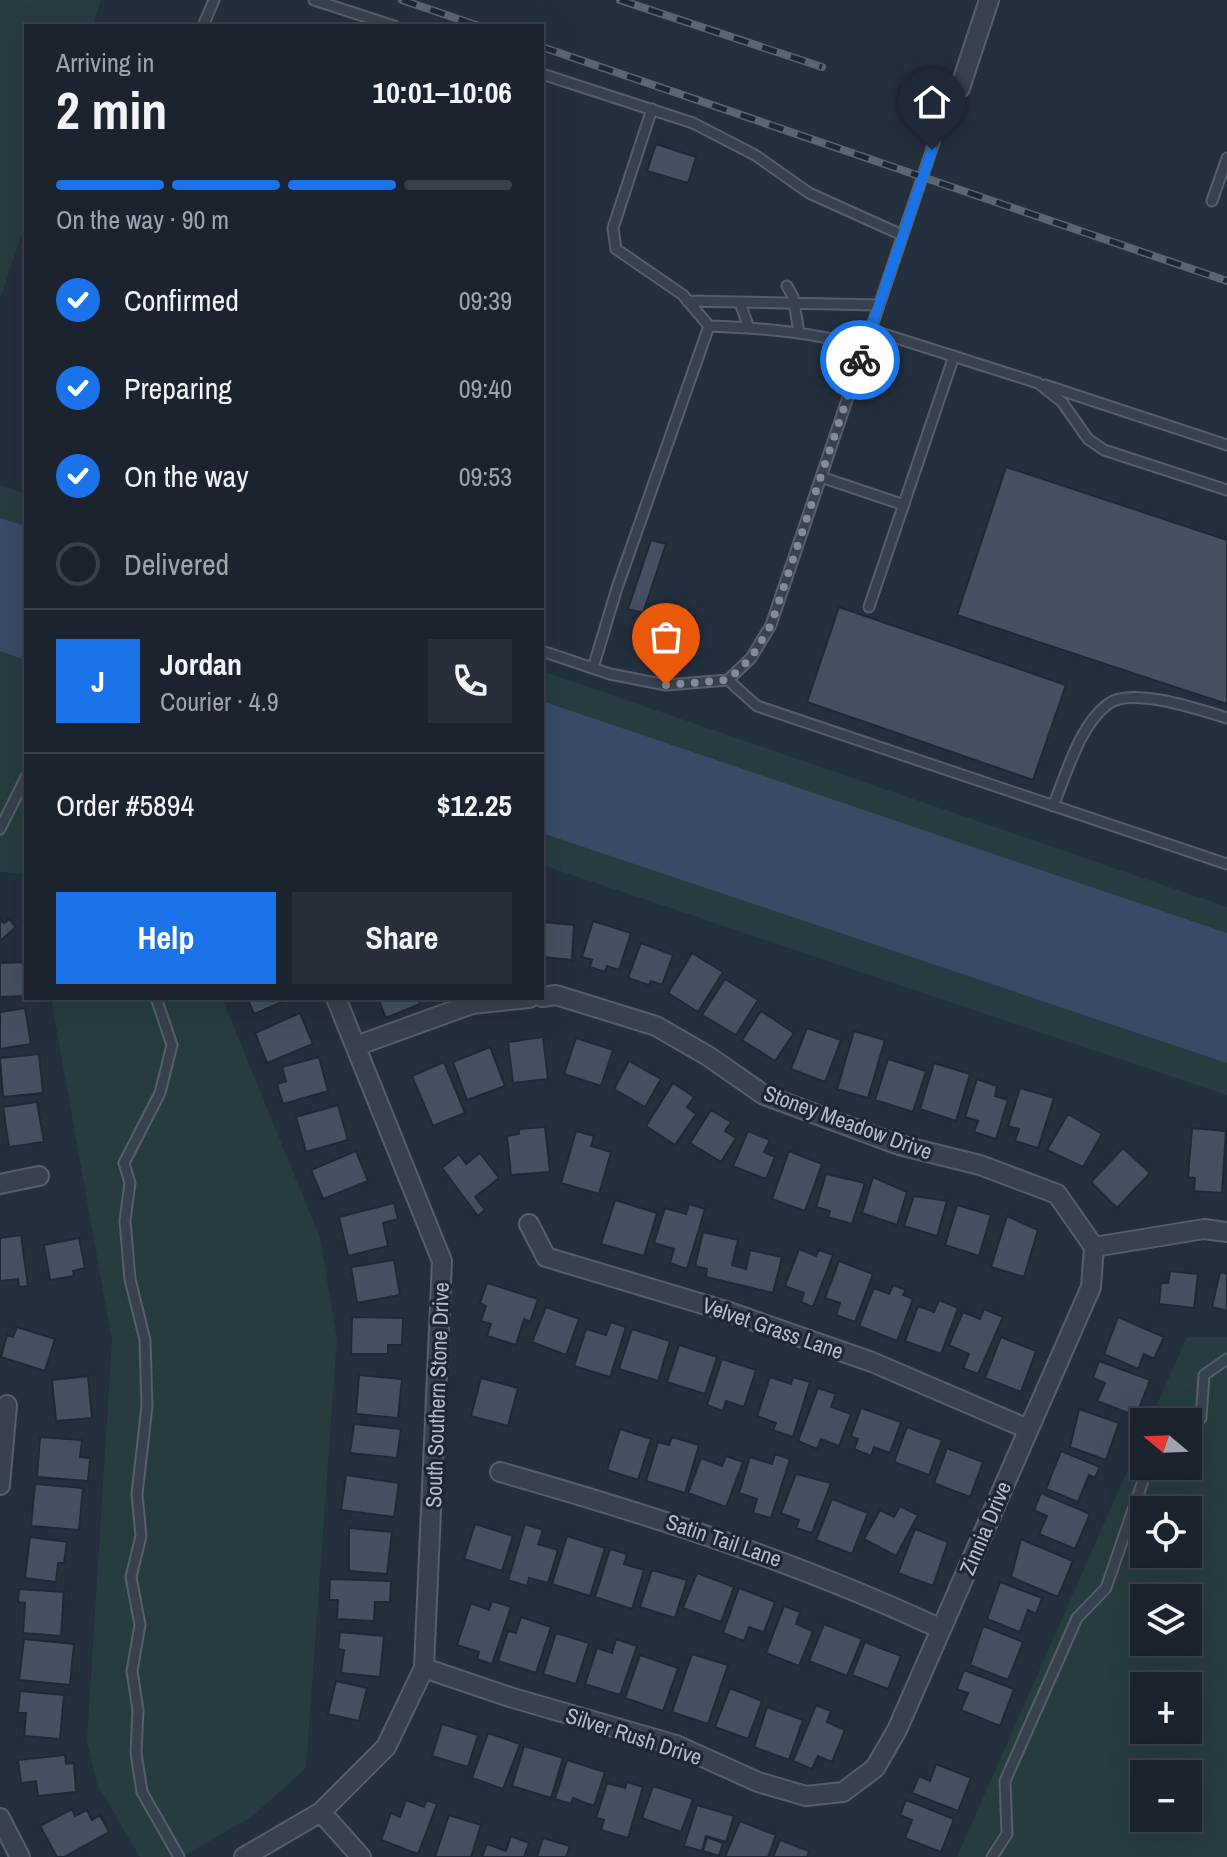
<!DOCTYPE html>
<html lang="en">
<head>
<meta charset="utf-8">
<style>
  body { margin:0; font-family:"Archivo Narrow",sans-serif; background:#282f3a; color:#f1f3f6; height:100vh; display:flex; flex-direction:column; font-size:30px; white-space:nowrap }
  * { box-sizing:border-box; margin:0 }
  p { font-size:26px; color:#a0a4aa }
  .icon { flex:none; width:44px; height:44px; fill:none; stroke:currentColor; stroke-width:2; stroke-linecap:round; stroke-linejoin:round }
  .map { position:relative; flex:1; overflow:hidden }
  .sheet { position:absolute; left:24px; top:24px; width:520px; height:976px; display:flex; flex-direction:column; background:#1b232e; border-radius:0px; box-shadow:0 8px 32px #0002,0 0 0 2px #39404a }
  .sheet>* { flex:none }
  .needle { width:52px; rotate:289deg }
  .controls { position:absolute; left:1130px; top:1408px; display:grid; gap:16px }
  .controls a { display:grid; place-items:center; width:72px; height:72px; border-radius:0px; background:#1b232e; box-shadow:0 8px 32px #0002,0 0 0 2px #39404a; font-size:40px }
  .pin { position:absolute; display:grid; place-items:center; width:68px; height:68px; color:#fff; margin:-82px -34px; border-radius:50% 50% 50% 0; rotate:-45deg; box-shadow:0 0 8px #0007 }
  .pin .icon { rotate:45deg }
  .courier { position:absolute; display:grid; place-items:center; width:80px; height:80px; margin:-40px; border:6px solid #1a73e8; border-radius:50%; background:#fff; color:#222; box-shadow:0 2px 10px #0007 }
  .summary em { font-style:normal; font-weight:700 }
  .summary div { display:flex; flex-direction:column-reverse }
  .summary { display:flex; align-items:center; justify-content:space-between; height:136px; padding:0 32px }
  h1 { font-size:52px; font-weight:700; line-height:60px }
  .bar { display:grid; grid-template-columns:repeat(4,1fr); gap:12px 8px; align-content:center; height:96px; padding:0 32px }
  .bar i { height:10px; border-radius:6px; background:#39404a }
  .bar .current { background:#1a73e8 }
  .bar p { grid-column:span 4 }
  .line { display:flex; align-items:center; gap:20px; padding:0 32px; border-top:2px solid #39404a }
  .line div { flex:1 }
  .round { display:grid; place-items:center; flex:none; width:84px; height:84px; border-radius:0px; background:#282f3a }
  ol { padding:0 32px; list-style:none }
  li { display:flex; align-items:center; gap:24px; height:88px }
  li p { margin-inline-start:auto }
  li .icon { padding:8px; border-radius:50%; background:#1a73e8; color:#fff; stroke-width:4 }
  li:last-child { color:#a0a4aa }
  li i { width:44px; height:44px; border:4px solid #39404a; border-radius:50% }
  .primary-button { display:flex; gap:16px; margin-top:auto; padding:16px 32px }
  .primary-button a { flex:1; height:92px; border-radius:0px; background:#1a73e8; color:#fff; font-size:32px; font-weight:700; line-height:92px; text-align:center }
  .primary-button a+a { background:#282f3a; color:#f1f3f6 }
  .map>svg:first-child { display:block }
  .green { fill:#263c3f; fill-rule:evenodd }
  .water { fill:#394c67 }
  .building { fill:#455162; stroke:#1f2835; stroke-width:2 }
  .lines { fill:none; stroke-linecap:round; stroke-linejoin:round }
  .service-casing { stroke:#565f6c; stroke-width:13 }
  .minor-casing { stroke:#565f6c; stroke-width:22 }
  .service { stroke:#38414e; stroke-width:9 }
  .minor { stroke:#38414e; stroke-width:18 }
  .rail-casing { stroke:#5a6575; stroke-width:8 }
  .rail { stroke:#1d2633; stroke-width:5; stroke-dasharray:15; stroke-linecap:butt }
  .done { stroke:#828b98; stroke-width:8; stroke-dasharray:0 14.4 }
  .route { stroke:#1a73e8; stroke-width:10 }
  .labels { text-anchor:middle; stroke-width:6; stroke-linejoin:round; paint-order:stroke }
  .street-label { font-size:22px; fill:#b4bcc9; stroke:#1d2633 }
</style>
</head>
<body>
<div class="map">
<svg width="1227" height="1857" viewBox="0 0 1227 1857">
  <rect width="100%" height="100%" fill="#242f3e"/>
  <path class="green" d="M0 0H101L92 26H26V222L0 299Z
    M0 485 26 494V874L0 872Z
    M542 671 1227 907V1095L542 865Z
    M51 998H222L320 1238 337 1339 306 1768 254 1815 182 1857H140L97 1784 87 1741 112 1341Z
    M1187 1337H1227V1857H957L1144 1433V1466H1188V1422H1149ZM1144 1510H1188V1554H1144ZM1144 1598H1188V1642H1144ZM1144 1686H1188V1730H1144ZM1144 1774H1188V1818H1144Z"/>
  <path class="water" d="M0 518 26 526V660L0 651Z
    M542 701 1227 933V1063L542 833Z"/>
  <path class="building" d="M656 144 696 157 688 183 647 171Z
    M1006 467 1227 540V704L957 615Z
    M651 540 666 544 643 613 628 609Z
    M839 607 1066 685 1033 780 807 702Z
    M0 919 4 923 9 919 16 927 0 941Z
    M593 921 631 933 619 970 607 966 605 972 590 967 592 960 582 957Z
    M542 922 574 925 572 960 542 957Z
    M641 943 673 955 662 985 651 981 649 985 628 978Z
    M692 953 723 972 698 1012 668 993Z
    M26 962V996L0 997V963Z
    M725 979 758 1000 736 1035 702 1015Z
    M247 998H291L254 1014Z
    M378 998H418L420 1004 386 1018Z
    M25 1008 31 1044 0 1049V1012Z
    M761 1011 794 1033 775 1061 742 1040Z
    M300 1013 313 1044 267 1063 255 1033Z
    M807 1028 841 1040 825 1082 791 1069Z
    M854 1031 885 1040 868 1098 837 1089Z
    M543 1037 548 1079 513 1083 508 1042Z
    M576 1038 613 1050 601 1086 564 1074Z
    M490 1047 505 1086 467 1100 453 1062Z
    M39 1054 43 1093 3 1097 0 1058Z
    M319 1057 328 1091 283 1104 277 1084 286 1081 282 1067Z
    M888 1059 926 1071 913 1112 875 1100Z
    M629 1061 661 1079 645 1107 614 1089Z
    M444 1062 465 1113 433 1126 412 1076Z
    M934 1063 970 1074 956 1121 920 1109Z
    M977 1079 997 1086 995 1096 1008 1100 996 1139 974 1132 978 1121 965 1117Z
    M673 1083 694 1097 687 1107 696 1114 675 1145 646 1126Z
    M1020 1088 1054 1098 1038 1148 1015 1141 1019 1129 1008 1126Z
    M37 1102 44 1142 9 1147 3 1107Z
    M338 1105 348 1140 306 1152 296 1117Z
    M711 1110 731 1122 725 1131 736 1138 721 1162 690 1143Z
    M1068 1114 1102 1134 1083 1167 1047 1150Z
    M545 1127 550 1172 511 1175 507 1136 519 1134V1129Z
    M1192 1128 1226 1131 1222 1193 1194 1191 1195 1178 1188 1177Z
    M576 1131 594 1136 591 1146 611 1152 599 1194 561 1183Z
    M748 1131 770 1140 764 1152 775 1157 766 1179 733 1166Z
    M1123 1148 1150 1173 1117 1208 1091 1182Z
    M356 1151 368 1181 323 1199 311 1170Z
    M789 1151 822 1164 805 1211 772 1199Z
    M480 1153 499 1178 475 1197 485 1210 478 1216 442 1168 459 1154 466 1164Z
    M826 1174 865 1183 852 1224 828 1217 830 1211 816 1207Z
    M873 1177 907 1192 897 1225 862 1213Z
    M914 1196 947 1201 937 1236 904 1226Z
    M615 1200 657 1213 644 1256 601 1244Z
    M394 1203 398 1219 383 1223 388 1246 348 1256 339 1217Z
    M689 1204 705 1209 687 1269 670 1263 674 1249 654 1243 665 1208 686 1214Z
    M957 1205 991 1215 979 1256 945 1245Z
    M1007 1216 1038 1230 1024 1277 991 1267Z
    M703 1232 738 1240 732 1265 746 1269 750 1250 782 1257 773 1293 706 1277 707 1269 695 1266Z
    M21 1235 28 1286 19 1287 18 1279 0 1281V1238Z
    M79 1238 85 1268 73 1271 74 1276 50 1280 44 1245Z
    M799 1249 816 1256 819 1250 833 1255 813 1307 801 1302 804 1293 785 1286Z
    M394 1260 400 1295 357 1303 351 1267Z
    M839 1261 873 1274 855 1322 836 1315 840 1303 825 1298Z
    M1170 1271 1198 1274 1194 1308 1159 1304 1161 1283H1168Z
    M1220 1272 1227 1274V1311L1212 1307Z
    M487 1283 538 1299 530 1322 524 1319 516 1345 487 1336 491 1324 481 1321 486 1306 480 1303Z
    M893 1285 906 1290 903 1295 913 1299 897 1341 859 1326 874 1288 889 1294Z
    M939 1300 958 1308 941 1354 905 1341 918 1306 934 1312Z
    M546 1307 579 1319 566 1355 532 1342Z
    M984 1309 1003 1317 978 1374 963 1368 969 1354 949 1345 963 1312 980 1319Z
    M352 1317 403 1318 402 1345H388V1354H351Z
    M1118 1317 1164 1337 1154 1359 1144 1354 1138 1369 1104 1354Z
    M611 1322 626 1327 610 1377 574 1366 586 1329 606 1335Z
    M17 1327 55 1339 45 1371 1 1357 7 1335 13 1337Z
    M632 1329 670 1341 658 1381 619 1369Z
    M1001 1337 1036 1351 1021 1392 985 1378Z
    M679 1345 717 1357 705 1394 667 1382Z
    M722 1359 756 1370 744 1407 726 1401 723 1411 707 1405Z
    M1099 1361 1150 1380 1136 1416 1097 1401 1105 1383 1093 1378Z
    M359 1375 402 1379 398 1418 356 1414Z
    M88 1376 92 1418 56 1421 52 1380Z
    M770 1377 791 1384 793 1377 810 1382 793 1437 773 1430 776 1423 757 1416Z
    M481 1378 518 1388 508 1426 471 1416Z
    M818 1388 836 1394 831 1407 851 1414 839 1446 821 1439 817 1449 798 1441Z
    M861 1408 901 1422 890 1453 874 1447 871 1456 854 1449 858 1439 851 1436Z
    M1079 1409 1119 1423 1106 1460 1070 1447Z
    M354 1424 401 1429 397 1458 350 1453Z
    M907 1427 942 1440 929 1475 894 1462Z
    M620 1429 651 1439 638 1480 607 1470Z
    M40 1437 82 1440 80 1457 90 1458 88 1481 37 1477Z
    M672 1437 699 1445 685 1493 646 1481 658 1442 669 1445Z
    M947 1448 983 1462 970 1497 934 1483Z
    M1061 1451 1100 1467 1095 1478 1089 1475 1078 1502 1046 1489Z
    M775 1454 790 1459 771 1518 753 1513 757 1499 739 1493 750 1457 772 1464Z
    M726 1456 743 1462 726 1507 688 1493 701 1458 722 1466Z
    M796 1474 831 1483 812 1533 796 1528 799 1520 781 1513Z
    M346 1475 399 1483 394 1517 341 1510Z
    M35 1484 83 1488 79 1530 31 1526Z
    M1041 1493 1090 1514 1075 1549 1039 1534 1047 1516 1034 1510Z
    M832 1499 868 1513 852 1554 816 1540Z
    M900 1506 918 1515 896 1556 864 1539 880 1510 894 1517Z
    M475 1524 513 1536 502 1571 464 1559Z
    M525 1524 543 1530 538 1544 558 1550 548 1583 529 1578 527 1586 508 1580Z
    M349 1528 392 1532 387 1574 349 1571Z
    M915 1529 948 1542 933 1586 898 1573Z
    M567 1536 605 1548 590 1596 552 1584Z
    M30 1537 67 1542 64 1563H58L56 1582 25 1578Z
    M1021 1539 1073 1561 1058 1597 1011 1577Z
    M610 1549 627 1554 624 1564 644 1570 632 1609 595 1597Z
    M652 1570 687 1580 675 1618 640 1607Z
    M697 1573 734 1587 721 1622 683 1608Z
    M330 1579 391 1581 390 1602H375L374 1621 337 1619 338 1600H329Z
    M1000 1582 1042 1598 1036 1614 1028 1610 1020 1632 987 1619Z
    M739 1588 775 1602 764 1632 749 1627 744 1641 723 1633Z
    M19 1589 64 1592 61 1636 23 1633 25 1603 18 1602Z
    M492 1601 511 1607 492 1664 477 1659 479 1652 457 1645 471 1603 489 1610Z
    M784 1606 800 1612 796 1624 813 1631 799 1666 766 1653Z
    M521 1617 551 1627 536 1673 498 1661 508 1631 516 1633Z
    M824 1624 862 1639 847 1676 809 1661Z
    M983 1626 1023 1642 1008 1680 970 1665Z
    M340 1632 384 1636 380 1677 341 1673 344 1650 338 1649Z
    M556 1633 589 1643 576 1684 543 1674Z
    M24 1639 74 1644 70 1685 19 1680Z
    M616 1639 637 1646 620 1695 585 1684 597 1648 612 1653Z
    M865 1642 901 1656 888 1689 852 1675Z
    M692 1654 728 1665 708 1724 672 1712Z
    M640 1655 678 1668 663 1711 625 1698Z
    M964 1670 1014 1689 1000 1726 961 1710 968 1693 957 1689Z
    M336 1681 367 1688 359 1721 328 1714Z
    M730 1688 762 1701 748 1739 715 1727Z
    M20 1691 64 1695 60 1739 24 1736 26 1713H18Z
    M816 1705 831 1711 827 1722 845 1730 832 1762 818 1756 812 1769 793 1761Z
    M767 1707 803 1720 789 1760 754 1747Z
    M442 1724 478 1735 468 1767 432 1756Z
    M488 1733 520 1744 503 1789 472 1778Z
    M524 1746 563 1758 551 1798 512 1786Z
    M65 1755 66 1764 74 1763 76 1792 38 1796 36 1781 21 1783 18 1760Z
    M567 1760 605 1772 594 1806 573 1798 571 1804 555 1799Z
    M936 1764 971 1778 958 1811 912 1793 919 1776 930 1781Z
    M627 1782 643 1787 628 1838 601 1830 604 1820 596 1818 607 1783 625 1788Z
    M653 1786 693 1799 681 1832 642 1818Z
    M406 1800 424 1807 427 1800 437 1804 418 1854 381 1840 391 1813 400 1817Z
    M906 1800 954 1819 941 1852 905 1838 912 1820 900 1815Z
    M697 1805 734 1816 726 1842 706 1836 702 1851 684 1846Z
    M72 1809 75 1816 87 1810 92 1820 100 1815 109 1832 64 1857H57L40 1826Z
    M449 1815 481 1825 471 1857H435Z
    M740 1821 776 1835 768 1857H725Z
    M511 1836 529 1843 524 1857H482L487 1844 506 1851Z
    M707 1837 723 1843 719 1856 703 1851Z
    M543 1838 570 1846 566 1857H537Z
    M780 1840 809 1851 807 1857H773Z"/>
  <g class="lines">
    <defs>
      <path id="service" d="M314 0 394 26
        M203 26 214 0
        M542 74 693 123 755 155 809 193 902 235
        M652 109 613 228 616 249 683 295 709 326C763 328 812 332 865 347
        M1212 201 1227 158
        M787 286 793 297 799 332
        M687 301 879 305
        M740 303 749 328
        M871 330 1038 383 1062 402 1088 439 1104 450 1227 490
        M1045 385 1227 445
        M821 477 904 505
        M869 607 954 356
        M542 651 610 674 666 685 728 680 757 706 1227 864
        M593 668 617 588 709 326
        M728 680 751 658 771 625 940 125 960 88
        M1053 806C1067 773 1079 726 1108 704 1131 686 1201 710 1227 718
        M0 829 26 777
        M156 998 172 1045 160 1093 124 1163 130 1183 125 1221 130 1279 145 1340 147 1406 137 1494 141 1536 131 1577 140 1625 132 1671 138 1710 136 1753 142 1792 179 1857
        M1188 1431 1201 1418 1204 1375 1227 1359
        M992 1857 1007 1834 1005 1781 1077 1618 1106 1588 1145 1475 1154 1466"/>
      <path id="minor" d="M960 88 989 0
        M542 997 556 995 656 1026 708 1056 764 1095 899 1145 980 1165 1057 1194 1094 1247
        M356 1046 472 1004 529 998
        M0 1184 39 1176
        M529 1224 546 1257 726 1311 872 1362 1028 1429
        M1094 1247 1204 1229 1227 1232
        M500 1472C651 1515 798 1562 941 1629
        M0 1485 7 1405
        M424 1668 513 1698 676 1745 758 1782 806 1796 843 1792 875 1768 897 1730 1091 1287 1094 1247
        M321 1812 361 1857
        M0 1818 20 1857
        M244 1857 321 1812 386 1747 424 1668 442 1261 336 998"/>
    </defs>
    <use href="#service" class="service-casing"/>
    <use href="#minor" class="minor-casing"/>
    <use href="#service" class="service"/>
    <use href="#minor" class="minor"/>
    <defs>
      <path id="rail" d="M402 0 479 26
        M620 0 822 67
        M542 47 1227 281"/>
    </defs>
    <use href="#rail" class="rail-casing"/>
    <use href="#rail" class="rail"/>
  </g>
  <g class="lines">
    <path class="done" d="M666 685 728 680 751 658 771 625 860 360"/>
    <path class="route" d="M860 360 932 150"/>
  </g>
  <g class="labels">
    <g class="street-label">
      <text transform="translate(848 1122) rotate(20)" y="8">Stoney Meadow Drive</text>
      <text transform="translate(773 1328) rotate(19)" y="8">Velvet Grass Lane</text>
      <text transform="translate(437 1395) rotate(-88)" y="8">South Southern Stone Drive</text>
      <text transform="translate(985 1528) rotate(-67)" y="8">Zinnia Drive</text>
      <text transform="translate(724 1540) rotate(19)" y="8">Satin Tail Lane</text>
      <text transform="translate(634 1736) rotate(18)" y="8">Silver Rush Drive</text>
    </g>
  </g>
</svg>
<div class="controls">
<a><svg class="needle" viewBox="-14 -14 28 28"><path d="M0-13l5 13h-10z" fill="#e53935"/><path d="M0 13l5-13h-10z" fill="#a0a4aa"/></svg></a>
<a><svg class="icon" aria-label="locate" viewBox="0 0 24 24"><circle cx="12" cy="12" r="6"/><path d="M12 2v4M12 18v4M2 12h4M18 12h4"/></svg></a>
<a><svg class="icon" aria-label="layers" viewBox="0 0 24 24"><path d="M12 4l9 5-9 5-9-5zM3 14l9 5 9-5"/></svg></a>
<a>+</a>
<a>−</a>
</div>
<div class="pin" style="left:666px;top:685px;background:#ea580c"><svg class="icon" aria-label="bag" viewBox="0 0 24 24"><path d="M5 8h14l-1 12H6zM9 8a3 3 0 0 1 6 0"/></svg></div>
<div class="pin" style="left:932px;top:150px;background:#1f2937"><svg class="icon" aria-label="home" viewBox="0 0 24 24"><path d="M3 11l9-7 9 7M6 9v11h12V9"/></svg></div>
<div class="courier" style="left:860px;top:360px"><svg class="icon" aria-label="bike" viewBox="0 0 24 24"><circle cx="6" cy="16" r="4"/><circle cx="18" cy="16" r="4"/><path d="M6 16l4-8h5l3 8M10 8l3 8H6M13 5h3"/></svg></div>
<section class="sheet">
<div class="summary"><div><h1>2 min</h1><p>Arriving in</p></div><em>10:01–10:06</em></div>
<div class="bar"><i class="current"></i><i class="current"></i><i class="current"></i><i></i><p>On the way · 90 m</p></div>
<ol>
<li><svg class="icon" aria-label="check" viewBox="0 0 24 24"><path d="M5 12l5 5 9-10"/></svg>Confirmed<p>09:39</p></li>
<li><svg class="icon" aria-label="check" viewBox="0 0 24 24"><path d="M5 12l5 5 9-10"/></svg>Preparing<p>09:40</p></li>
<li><svg class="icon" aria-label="check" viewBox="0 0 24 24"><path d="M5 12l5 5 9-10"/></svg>On the way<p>09:53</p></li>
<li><i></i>Delivered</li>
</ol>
<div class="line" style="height:144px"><b class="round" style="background:#1a73e8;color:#fff">J</b><div><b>Jordan</b><p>Courier · 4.9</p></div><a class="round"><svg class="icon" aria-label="phone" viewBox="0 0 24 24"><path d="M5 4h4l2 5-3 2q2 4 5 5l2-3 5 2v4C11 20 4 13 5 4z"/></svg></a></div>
<div class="line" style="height:104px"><div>Order #5894</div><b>$12.25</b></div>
<div class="primary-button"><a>Help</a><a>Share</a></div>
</section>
</div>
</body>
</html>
